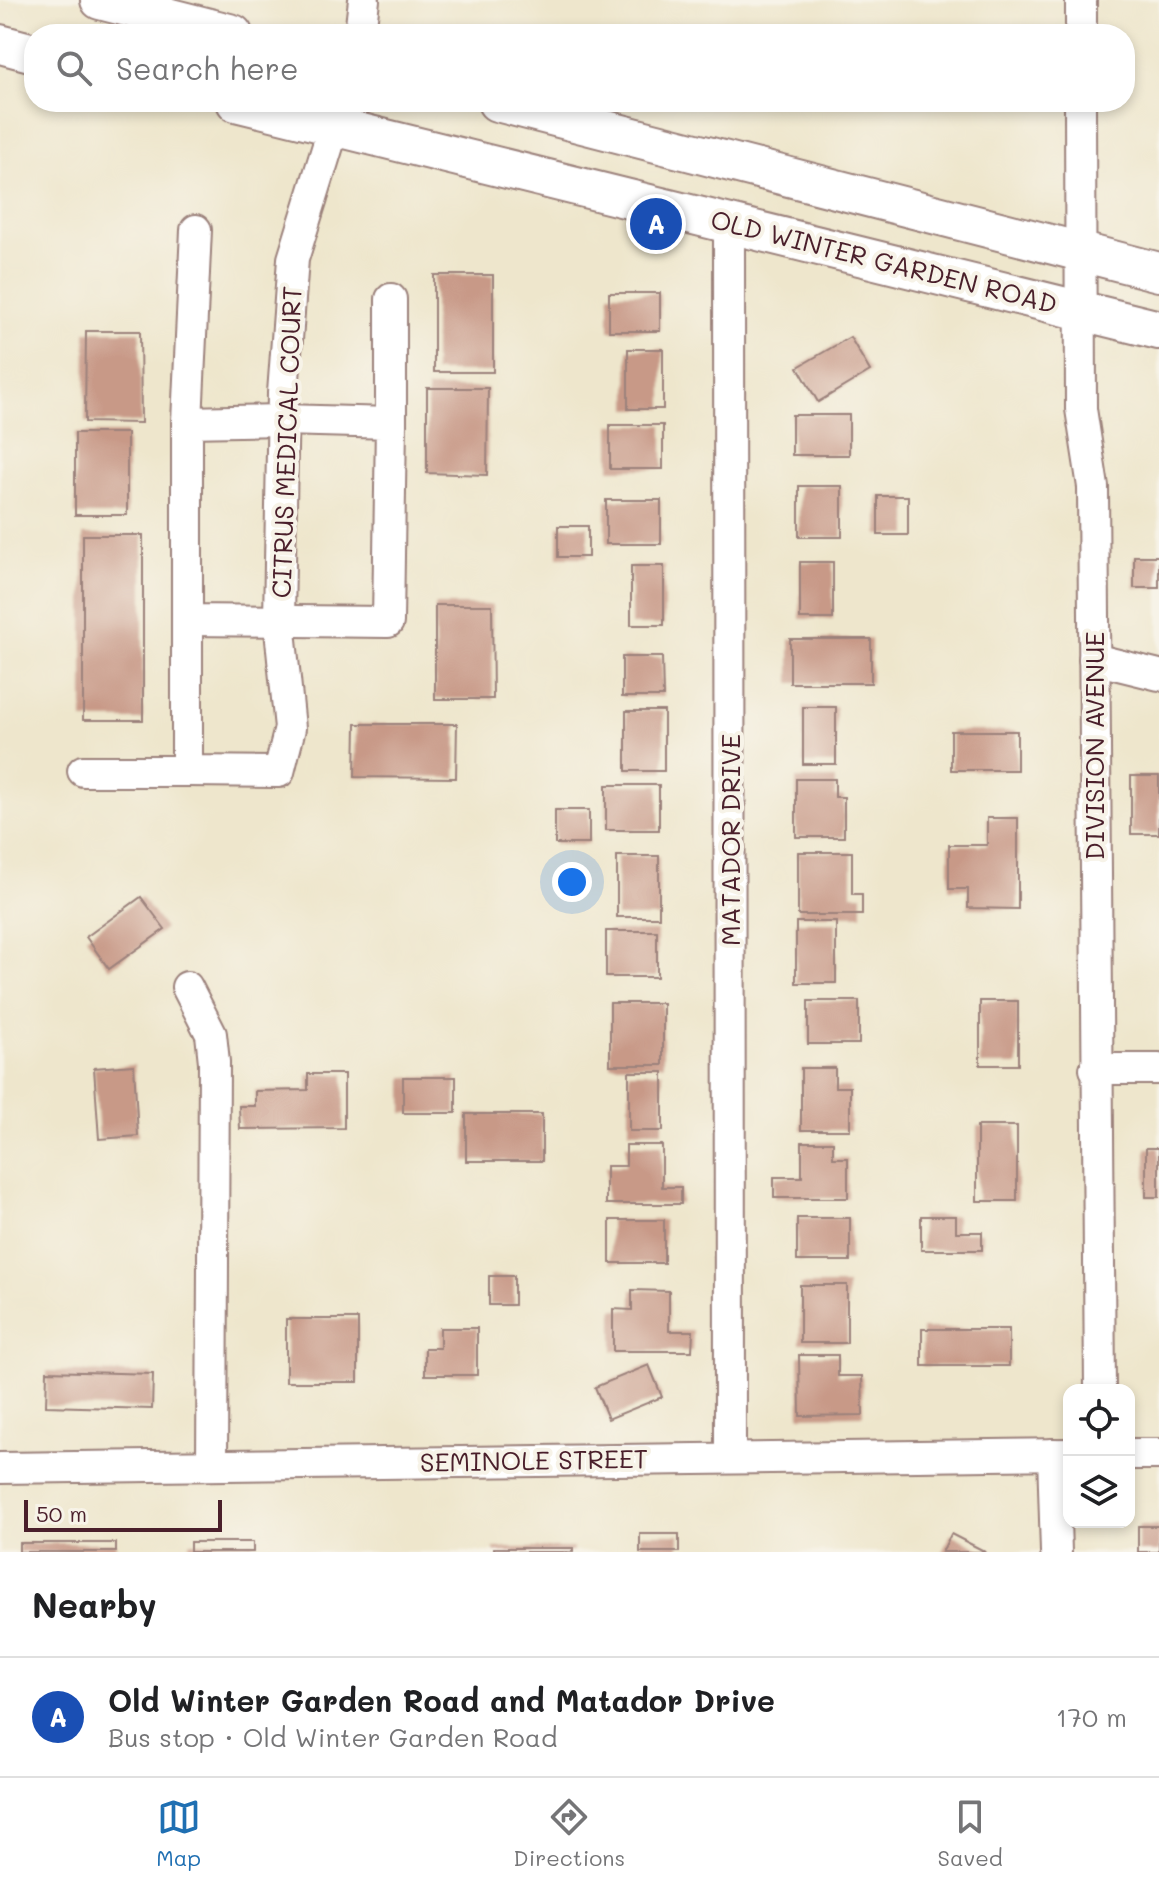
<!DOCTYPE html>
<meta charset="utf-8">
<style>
body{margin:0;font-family:Mali,sans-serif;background:#f6f6f6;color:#202124}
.controls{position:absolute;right:24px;bottom:24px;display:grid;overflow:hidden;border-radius:16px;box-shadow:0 4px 12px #0003}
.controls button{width:72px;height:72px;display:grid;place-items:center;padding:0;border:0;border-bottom:2px solid #e0e0e0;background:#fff;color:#202124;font:40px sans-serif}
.scale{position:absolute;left:24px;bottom:20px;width:198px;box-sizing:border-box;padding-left:8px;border:4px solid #4a1f2b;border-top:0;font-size:22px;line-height:28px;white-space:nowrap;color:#4a1f2b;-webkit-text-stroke:6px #f7f3e8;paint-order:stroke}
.you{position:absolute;left:572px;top:882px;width:28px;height:28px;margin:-20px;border:6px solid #fff;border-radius:50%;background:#1a73e8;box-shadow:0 0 0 12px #1a73e833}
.badge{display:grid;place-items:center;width:52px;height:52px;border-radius:50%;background:#1f6fb2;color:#fff;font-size:26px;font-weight:700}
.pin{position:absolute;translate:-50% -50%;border:4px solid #fff;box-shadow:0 2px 8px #0006}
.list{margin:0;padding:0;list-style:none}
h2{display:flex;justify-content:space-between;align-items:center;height:104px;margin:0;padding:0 32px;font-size:34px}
h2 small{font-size:26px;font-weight:400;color:#757577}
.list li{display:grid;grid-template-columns:52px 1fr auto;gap:24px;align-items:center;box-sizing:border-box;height:120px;padding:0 32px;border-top:2px solid #e0e0e0}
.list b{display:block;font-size:30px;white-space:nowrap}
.list p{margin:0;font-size:26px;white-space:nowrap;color:#757577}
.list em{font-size:26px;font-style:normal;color:#757577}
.icon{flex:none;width:44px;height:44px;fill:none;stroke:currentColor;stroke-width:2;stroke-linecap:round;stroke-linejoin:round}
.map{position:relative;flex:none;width:1159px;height:1552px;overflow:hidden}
.search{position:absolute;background:#fff;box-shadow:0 4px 12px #0003;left:24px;right:24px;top:24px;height:88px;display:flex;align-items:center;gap:20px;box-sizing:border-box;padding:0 28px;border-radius:32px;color:#757577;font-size:30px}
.sheet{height:224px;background:#fff}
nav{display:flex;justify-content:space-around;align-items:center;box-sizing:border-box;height:112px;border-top:2px solid #e0e0e0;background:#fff;font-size:22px;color:#757577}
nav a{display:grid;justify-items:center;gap:4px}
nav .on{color:#1f6fb2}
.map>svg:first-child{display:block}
</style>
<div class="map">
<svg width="1159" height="1552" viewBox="0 0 1159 1552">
<rect width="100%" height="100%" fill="#f7f3e8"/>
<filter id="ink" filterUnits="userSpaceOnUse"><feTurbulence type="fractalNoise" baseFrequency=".0125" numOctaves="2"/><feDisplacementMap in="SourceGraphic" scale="16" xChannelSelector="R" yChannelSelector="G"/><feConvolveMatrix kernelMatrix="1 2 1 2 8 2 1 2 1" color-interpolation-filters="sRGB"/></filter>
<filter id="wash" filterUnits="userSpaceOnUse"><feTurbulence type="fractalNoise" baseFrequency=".006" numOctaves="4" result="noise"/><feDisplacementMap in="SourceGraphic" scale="32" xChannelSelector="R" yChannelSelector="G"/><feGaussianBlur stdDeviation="1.8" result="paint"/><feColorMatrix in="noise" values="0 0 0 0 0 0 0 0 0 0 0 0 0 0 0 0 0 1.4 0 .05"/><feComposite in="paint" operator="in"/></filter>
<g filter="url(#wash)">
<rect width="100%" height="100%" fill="#eee6cc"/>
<g id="blocks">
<!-- building -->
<g fill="#c89987">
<rect x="434" y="275" width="59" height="97"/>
<rect x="609" y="293" width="51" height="38"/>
<polygon points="86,331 140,331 141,423 85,422"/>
<polygon points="850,337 870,371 818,402 798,367"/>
<rect x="628" y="349" width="35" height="60"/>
<polygon points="427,388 488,388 487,475 427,473"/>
<rect x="792" y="415" width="57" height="40"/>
<rect x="610" y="425" width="53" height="44"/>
<rect x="75" y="433" width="52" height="82"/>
<rect x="799" y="486" width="43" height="51"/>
<rect x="878" y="496" width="30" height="39"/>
<rect x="606" y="500" width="55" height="44"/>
<rect x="558" y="526" width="30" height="31"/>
<rect x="83" y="535" width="60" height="185"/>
<rect x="1134" y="556" width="25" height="32"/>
<rect x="800" y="562" width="33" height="57"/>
<rect x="631" y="566" width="33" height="59"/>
<polygon points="435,605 492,605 493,699 435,699"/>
<rect x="790" y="639" width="81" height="44"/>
<polygon points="622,657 662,657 663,697 622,697"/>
<rect x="803" y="707" width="33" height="57"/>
<rect x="626" y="711" width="38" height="60"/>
<polygon points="356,724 457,724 456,778 355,777"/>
<rect x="951" y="731" width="66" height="39"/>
<rect x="1131" y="776" width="28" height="58"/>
<polygon points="796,779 835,779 835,797 844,797 844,837 796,837"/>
<rect x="606" y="785" width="53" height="45"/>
<rect x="555" y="810" width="34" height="34"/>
<polygon points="987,818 1018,818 1018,909 968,908 968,889 949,889 949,845 987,845"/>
<polygon points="798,852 852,852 852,894 862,894 862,915 798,915"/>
<rect x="617" y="856" width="42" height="61"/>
<polygon points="141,897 165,929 109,969 86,937"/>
<rect x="796" y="922" width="40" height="61"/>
<rect x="606" y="931" width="51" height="46"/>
<rect x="808" y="1001" width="51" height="43"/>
<rect x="980" y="1001" width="38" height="64"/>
<rect x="610" y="1003" width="53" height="62"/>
<polygon points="134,1065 138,1136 99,1139 94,1068"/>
<polygon points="801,1068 835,1068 835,1087 850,1087 850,1130 801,1130"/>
<rect x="629" y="1072" width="34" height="59"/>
<polygon points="308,1074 344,1074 344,1128 240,1129 239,1106 255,1106 255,1091 308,1090"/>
<rect x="403" y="1077" width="53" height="36"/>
<rect x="466" y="1114" width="76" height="47"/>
<rect x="977" y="1126" width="40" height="75"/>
<polygon points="802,1142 833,1142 833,1158 848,1158 848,1198 774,1198 774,1177 802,1177"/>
<polygon points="626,1145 662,1145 662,1187 681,1187 681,1204 606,1204 606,1166 626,1166"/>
<rect x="1146" y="1148" width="13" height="49"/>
<polygon points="921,1216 956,1216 956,1232 982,1232 982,1250 921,1250"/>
<rect x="797" y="1218" width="53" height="43"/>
<rect x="610" y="1220" width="54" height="43"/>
<rect x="489" y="1276" width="25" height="29"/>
<rect x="800" y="1285" width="47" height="58"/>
<polygon points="632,1290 669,1291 669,1331 693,1331 692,1351 613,1351 613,1309 632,1310"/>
<rect x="286" y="1319" width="72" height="63"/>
<polygon points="440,1328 477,1328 477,1375 425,1375 425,1348 440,1348"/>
<rect x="922" y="1329" width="87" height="37"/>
<polygon points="799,1355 838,1355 838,1376 862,1376 863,1415 800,1416"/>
<polygon points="649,1365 662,1397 608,1419 595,1387"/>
<polygon points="47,1371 153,1374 152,1409 46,1406"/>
<rect x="1138" y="1526" width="21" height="26"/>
<rect x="640" y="1534" width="39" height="18"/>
<polygon points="951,1534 986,1552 942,1552"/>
<rect x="190" y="1542" width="63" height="10"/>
<rect x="19" y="1543" width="97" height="9"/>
<rect x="494" y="1548" width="79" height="4"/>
</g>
</g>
</g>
<g filter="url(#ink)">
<use href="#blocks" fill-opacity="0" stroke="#9c827c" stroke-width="2"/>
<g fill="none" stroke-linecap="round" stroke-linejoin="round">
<!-- minor casing -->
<g stroke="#9c827c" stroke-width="34">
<g id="minor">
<polyline points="360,34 364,0"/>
<polyline points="1081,34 1081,0"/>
<polyline points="1080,102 1081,409 1093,487 1100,1390"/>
<polyline points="729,223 730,1457"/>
<polyline points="391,299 391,423"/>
<polygon points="283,420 391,423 388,622 187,620 187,422"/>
<polyline points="187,422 196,230"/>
<polyline points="187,620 187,771 279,772 290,728 279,620 283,393 293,259 334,126"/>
<polyline points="1094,659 1159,675"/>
<polyline points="83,771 187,771"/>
<polyline points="187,987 211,1034 214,1062 212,1464"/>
<polyline points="1095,1069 1159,1069"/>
<polyline points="1053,1454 1056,1552"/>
<polyline points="1129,1454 1159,1454"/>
<polyline points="0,1468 1069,1454"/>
</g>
</g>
<!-- major casing -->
<g stroke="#9c827c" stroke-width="42">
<g id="major">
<polyline points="100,0 233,34"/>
<polyline points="0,44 34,53"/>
<polyline points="236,102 1159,330"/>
<polyline points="497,102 1159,272"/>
</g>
</g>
<!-- minor -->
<use href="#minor" stroke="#fff" stroke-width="30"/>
<!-- major -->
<use href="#major" stroke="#fff" stroke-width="38"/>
</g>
</g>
<g text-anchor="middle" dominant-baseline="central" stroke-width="8" stroke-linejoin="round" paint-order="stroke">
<!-- street labels -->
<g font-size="26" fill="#4a1f2b" stroke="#f7f3e8">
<text transform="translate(884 261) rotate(14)">OLD WINTER GARDEN ROAD</text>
<text transform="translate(286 442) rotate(-88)">CITRUS MEDICAL COURT</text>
<text transform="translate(1094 746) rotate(-90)">DIVISION AVENUE</text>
<text transform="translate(730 840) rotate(-90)">MATADOR DRIVE</text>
<text transform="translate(534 1460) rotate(-1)">SEMINOLE STREET</text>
</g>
</g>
</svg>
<div class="controls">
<button><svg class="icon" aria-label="locate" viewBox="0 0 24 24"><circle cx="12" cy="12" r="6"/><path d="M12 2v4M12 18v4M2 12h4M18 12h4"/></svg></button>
<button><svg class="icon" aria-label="layers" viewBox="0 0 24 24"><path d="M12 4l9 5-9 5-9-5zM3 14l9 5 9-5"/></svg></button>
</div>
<div class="scale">50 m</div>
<div class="you"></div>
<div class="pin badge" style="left:656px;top:224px;background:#1a4fb4">A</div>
<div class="search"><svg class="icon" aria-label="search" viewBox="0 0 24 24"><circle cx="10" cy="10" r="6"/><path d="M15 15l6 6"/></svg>Search here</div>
</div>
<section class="sheet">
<h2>Nearby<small></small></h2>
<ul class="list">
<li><span class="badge" style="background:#1a4fb4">A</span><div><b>Old Winter Garden Road and Matador Drive</b><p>Bus stop · Old Winter Garden Road</p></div><em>170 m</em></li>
</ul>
</section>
<nav>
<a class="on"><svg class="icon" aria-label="map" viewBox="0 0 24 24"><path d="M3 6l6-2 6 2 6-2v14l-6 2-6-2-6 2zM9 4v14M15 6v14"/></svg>Map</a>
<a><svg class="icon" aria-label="directions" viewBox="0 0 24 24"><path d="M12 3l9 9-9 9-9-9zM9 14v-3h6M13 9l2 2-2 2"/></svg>Directions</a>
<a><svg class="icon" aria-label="saved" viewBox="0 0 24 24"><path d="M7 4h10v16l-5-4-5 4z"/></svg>Saved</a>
</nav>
